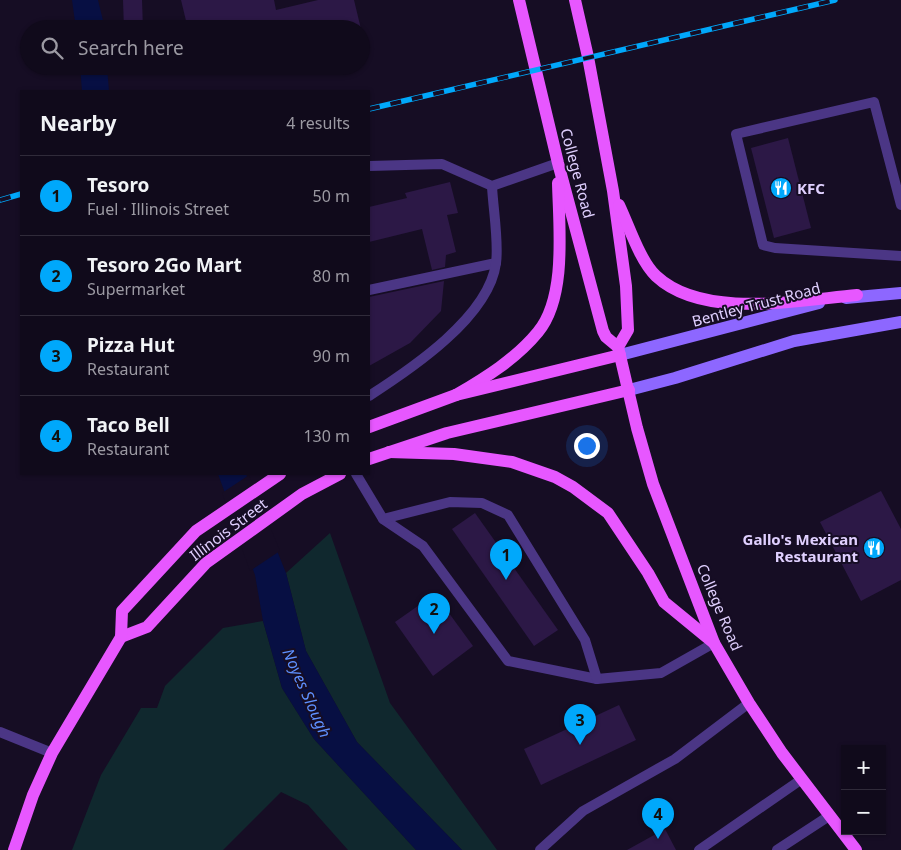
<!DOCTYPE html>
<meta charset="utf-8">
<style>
body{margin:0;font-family:"Noto Sans",sans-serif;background:#191324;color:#f1f3f6}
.controls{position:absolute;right:15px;bottom:15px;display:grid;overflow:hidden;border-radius:0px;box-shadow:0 1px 4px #0004}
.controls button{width:45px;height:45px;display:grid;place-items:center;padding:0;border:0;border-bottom:1px solid #302b3a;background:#100a1b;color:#f1f3f6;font:25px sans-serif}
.you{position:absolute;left:586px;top:445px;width:18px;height:18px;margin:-12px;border:4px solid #fff;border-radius:50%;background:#1a73e8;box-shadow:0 0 0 8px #1a73e833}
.badge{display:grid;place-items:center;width:32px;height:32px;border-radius:50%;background:#00a8fb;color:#111;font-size:16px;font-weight:700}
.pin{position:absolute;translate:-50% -41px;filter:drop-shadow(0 1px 2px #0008)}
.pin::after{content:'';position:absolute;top:26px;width:18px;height:15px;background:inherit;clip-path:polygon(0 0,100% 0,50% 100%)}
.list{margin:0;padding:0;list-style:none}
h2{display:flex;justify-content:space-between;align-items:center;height:65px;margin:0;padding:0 20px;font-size:21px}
h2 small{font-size:16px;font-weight:400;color:#9c9aa3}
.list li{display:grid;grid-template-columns:32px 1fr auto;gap:15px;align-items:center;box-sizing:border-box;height:80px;padding:0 20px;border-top:1px solid #302b3a}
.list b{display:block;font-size:19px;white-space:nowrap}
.list p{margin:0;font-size:16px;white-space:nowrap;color:#9c9aa3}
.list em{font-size:16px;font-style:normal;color:#9c9aa3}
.icon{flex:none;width:28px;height:28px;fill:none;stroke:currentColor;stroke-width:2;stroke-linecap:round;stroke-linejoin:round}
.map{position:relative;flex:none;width:901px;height:850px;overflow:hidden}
.search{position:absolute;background:#100a1b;box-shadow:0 1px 4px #0004;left:20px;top:20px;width:350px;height:55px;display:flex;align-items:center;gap:12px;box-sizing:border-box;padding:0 18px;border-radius:28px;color:#9c9aa3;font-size:19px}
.panel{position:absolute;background:#100a1b;box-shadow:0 1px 4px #0004;left:20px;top:90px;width:350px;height:385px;border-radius:0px}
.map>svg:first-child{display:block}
</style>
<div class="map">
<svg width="901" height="850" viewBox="0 0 901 850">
<rect width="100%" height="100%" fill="#160d24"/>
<!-- green -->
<g fill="#10282e">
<polygon points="330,533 390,703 497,850 462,850 357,742 306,651 286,573"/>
<polygon points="263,621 282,688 314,739 416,850 348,850 308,805 281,792 223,850 72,850 101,775 141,708 157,708 165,686 223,628"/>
</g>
<!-- water -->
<g fill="#070f43">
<polygon points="72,0 98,0 105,29 76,29"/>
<polygon points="80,66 107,66 109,91 82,91"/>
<polygon points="218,474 246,474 286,573 306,651 357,742 462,850 416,850 314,739 282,688 263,621 255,575"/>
</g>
<!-- pier -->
<polygon fill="#160d24" points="249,475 280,551 250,571 222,493"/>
<!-- building -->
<g fill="#2c1846">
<polygon points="123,0 142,0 143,29 124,29"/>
<polygon points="181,0 274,0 276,10 318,0 354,0 361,29 188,29"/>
<polygon points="788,138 811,228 774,238 751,148"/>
<polygon points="450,182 458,213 447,215 456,252 446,255 445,267 432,270 422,229 369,242 369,207 407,198 405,193"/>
<polygon points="444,281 441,311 410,343 369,366 369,297"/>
<polygon points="881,491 901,529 901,580 861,601 820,522"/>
<polygon points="475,513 558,630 534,646 452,529"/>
<polygon points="435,594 473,646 433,676 395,622"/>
<polygon points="619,705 636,740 541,785 524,749"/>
<polygon points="665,829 676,850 627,850"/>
</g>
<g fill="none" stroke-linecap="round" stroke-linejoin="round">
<!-- lane -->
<g stroke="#4b3685" stroke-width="10">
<polyline points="369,166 442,164 492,186 558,163"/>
<polyline points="901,205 874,102 736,134 763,245 775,248 901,256"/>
<polyline points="369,290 496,263"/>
<path d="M 369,396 C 411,369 489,317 496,263 C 499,242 493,208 492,186"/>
<polyline points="356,474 383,519 423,546 508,661 597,679 661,673 714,643"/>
<polyline points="383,519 450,502 482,503 508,515 585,640 597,679"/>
<polyline points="0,732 52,753"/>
<polyline points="540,850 583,811 675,759 749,703"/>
<polyline points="699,850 802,779"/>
<polyline points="777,850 829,816"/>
</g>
<!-- secondary -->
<g stroke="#8d67ff" stroke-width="12">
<polyline points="846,298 901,293"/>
<polyline points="620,355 819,303"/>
<polyline points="629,390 675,378 794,341 901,322"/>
</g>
<!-- primary -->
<g stroke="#e757ff" stroke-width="12">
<polyline points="519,0 558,163 603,331 606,337 618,347 637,428 653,484 714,643 749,703 782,753 856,850"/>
<polyline points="575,0 588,57 613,191 626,286 628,330 618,347"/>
<path d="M 619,205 C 629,226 640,261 656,276 C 703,320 799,300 857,295"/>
<path d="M 456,395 C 485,378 516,359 538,332 C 567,297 559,227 558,183"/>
<polyline points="369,427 456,395 620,355"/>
<polyline points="389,452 454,454 512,462 555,477 573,487 608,513 648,573 664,602 714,643"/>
<polyline points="369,459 447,433 629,390"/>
<polyline points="121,637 147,627 206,563 302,494 340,474"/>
<polyline points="14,850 33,795 52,753 121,637 122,611 196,531 280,474"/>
</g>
<!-- rail casing -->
<g stroke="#00a8fb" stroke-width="5.5">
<g id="rail">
<polyline points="369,109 835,0"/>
<polyline points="0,200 21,194"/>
</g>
</g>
<!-- rail -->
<use href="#rail" stroke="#160d24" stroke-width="4" stroke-dasharray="11" stroke-linecap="butt"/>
</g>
<!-- icons -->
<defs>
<g id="restaurant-disc" transform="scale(1.125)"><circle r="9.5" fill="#00a8fb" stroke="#160d24"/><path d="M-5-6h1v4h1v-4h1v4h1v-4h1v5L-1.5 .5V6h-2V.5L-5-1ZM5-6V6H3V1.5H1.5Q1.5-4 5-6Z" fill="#fff"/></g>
</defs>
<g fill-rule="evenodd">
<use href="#restaurant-disc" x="781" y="188"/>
<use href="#restaurant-disc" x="874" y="548"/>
</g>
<g text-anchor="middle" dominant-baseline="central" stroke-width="4" stroke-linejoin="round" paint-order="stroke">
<!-- street labels -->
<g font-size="15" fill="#e0d0ff" stroke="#160d24">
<text transform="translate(578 173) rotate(75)">College Road</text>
<text transform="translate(756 304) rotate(-15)">Bentley Trust Road</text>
<text transform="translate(228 529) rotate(-37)">Illinois Street</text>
<text transform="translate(720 607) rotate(67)">College Road</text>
</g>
<!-- poi labels -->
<g font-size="15" font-weight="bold" fill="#e0d0ff" stroke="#160d24" text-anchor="start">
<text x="797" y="188">KFC</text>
<text x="858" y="539" text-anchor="end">Gallo's Mexican<tspan x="858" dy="17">Restaurant</tspan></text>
</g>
<!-- water labels -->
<g font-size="16" font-style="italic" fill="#5e90ff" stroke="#160d24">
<text transform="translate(307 693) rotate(66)">Noyes Slough</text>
</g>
</g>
</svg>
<div class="controls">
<button>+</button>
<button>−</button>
</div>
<div class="you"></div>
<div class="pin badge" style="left:506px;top:580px">1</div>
<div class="pin badge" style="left:434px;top:634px">2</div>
<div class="pin badge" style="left:580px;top:745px">3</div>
<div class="pin badge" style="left:658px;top:839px">4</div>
<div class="search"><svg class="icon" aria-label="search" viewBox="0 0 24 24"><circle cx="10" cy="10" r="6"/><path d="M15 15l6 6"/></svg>Search here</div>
<section class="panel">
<h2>Nearby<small>4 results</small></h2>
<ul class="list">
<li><span class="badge">1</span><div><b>Tesoro</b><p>Fuel · Illinois Street</p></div><em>50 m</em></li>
<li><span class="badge">2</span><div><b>Tesoro 2Go Mart</b><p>Supermarket</p></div><em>80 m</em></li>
<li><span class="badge">3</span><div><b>Pizza Hut</b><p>Restaurant</p></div><em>90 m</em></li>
<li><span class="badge">4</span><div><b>Taco Bell</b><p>Restaurant</p></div><em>130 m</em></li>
</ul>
</section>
</div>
